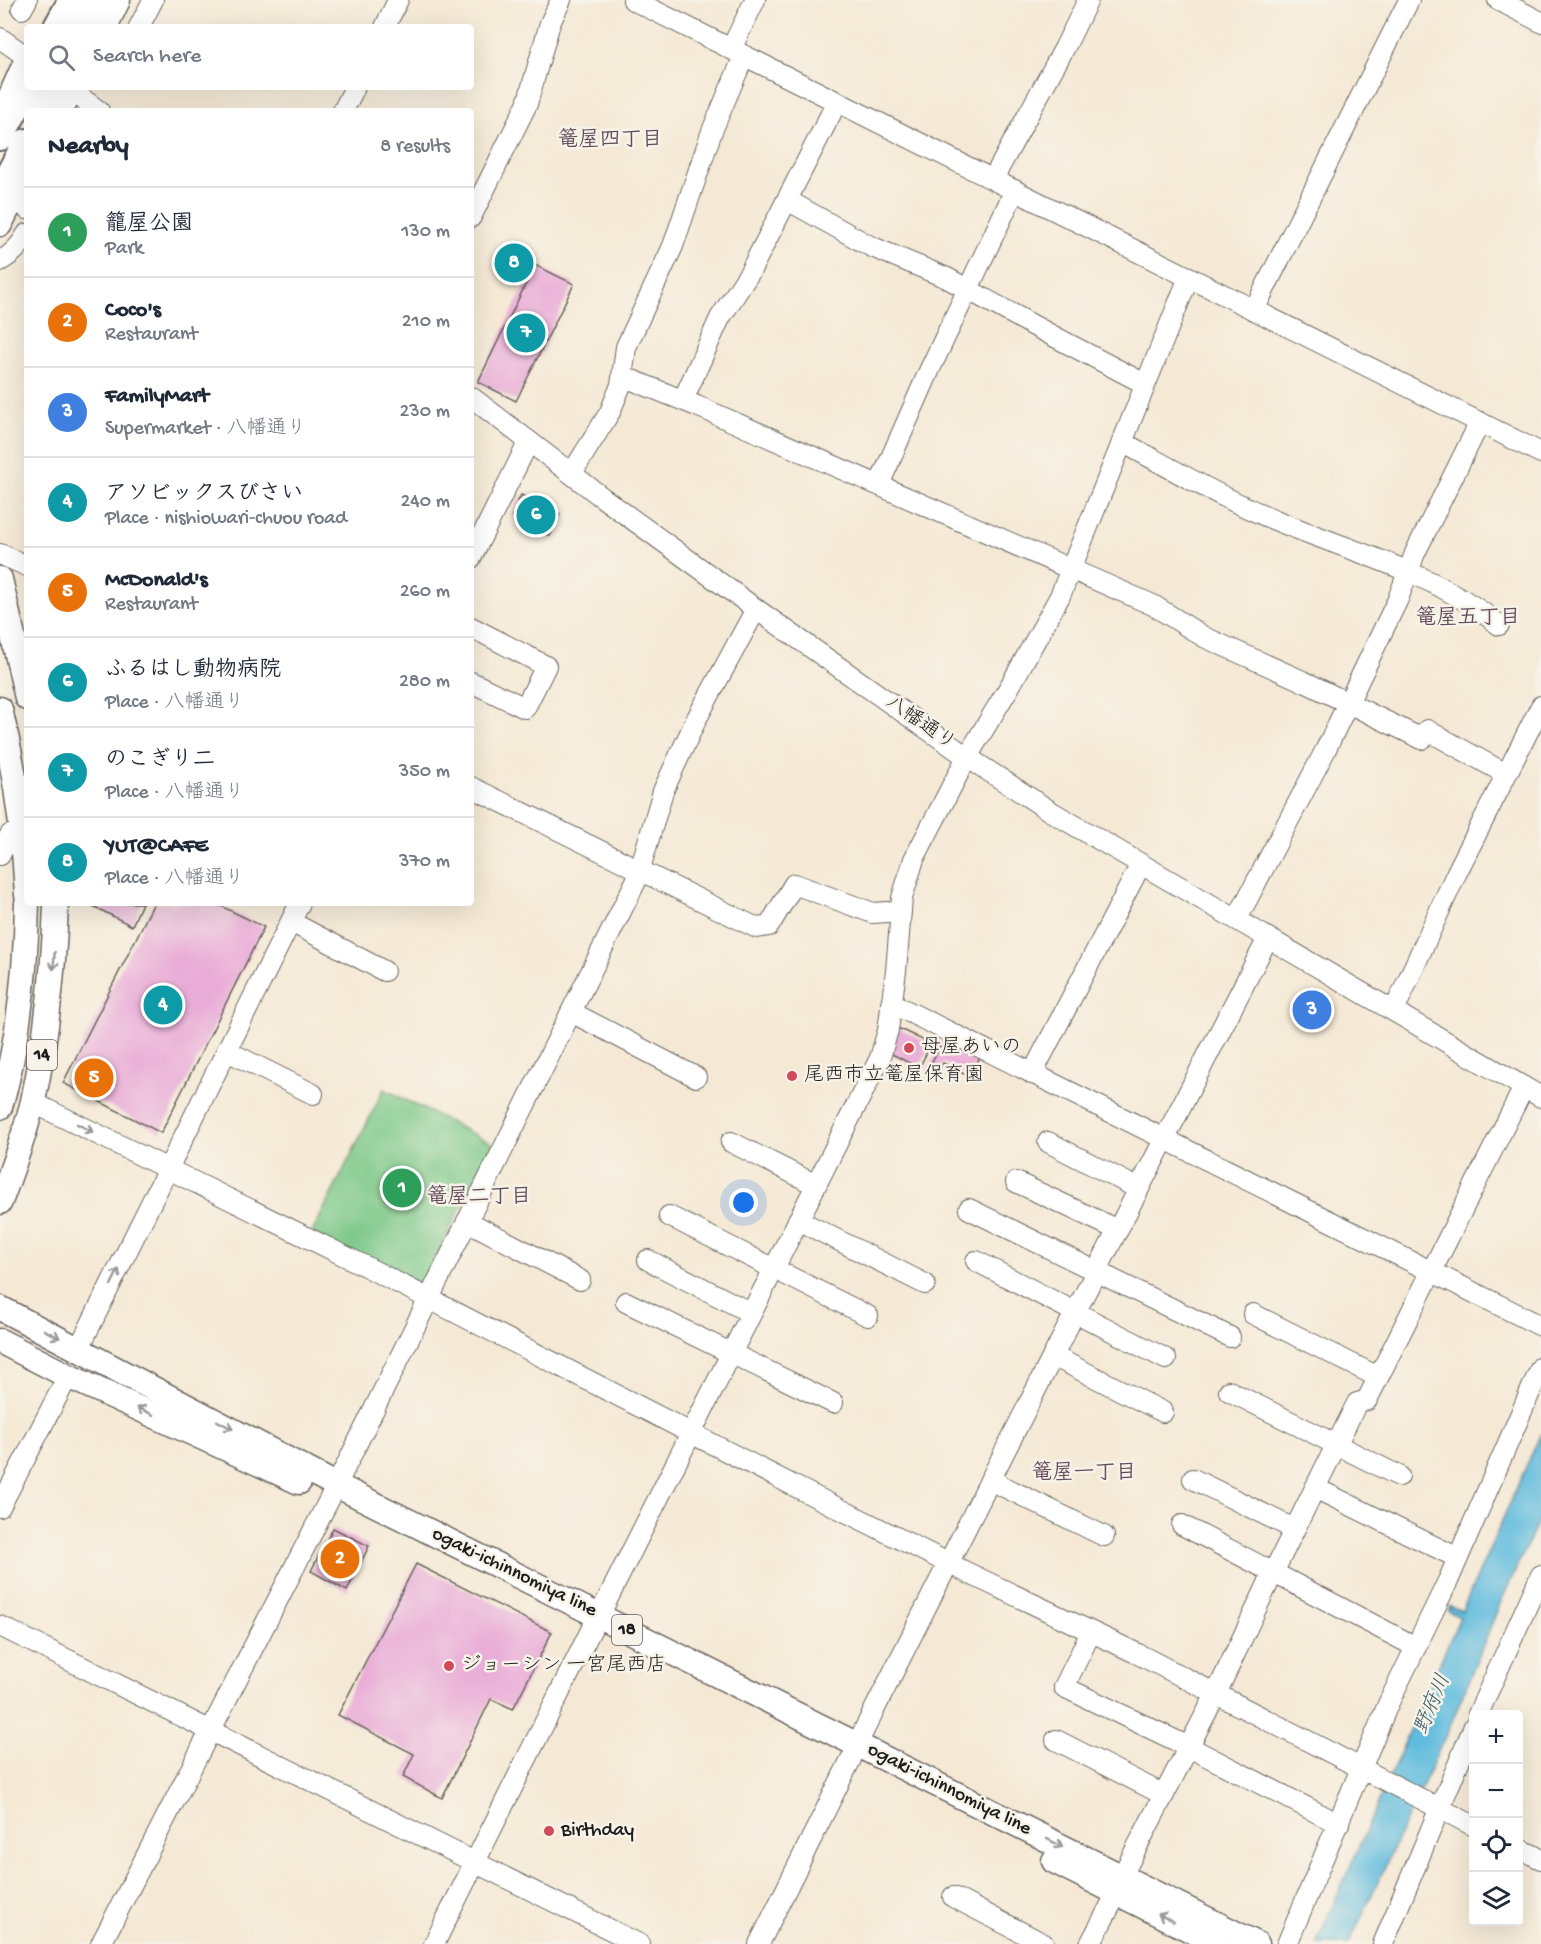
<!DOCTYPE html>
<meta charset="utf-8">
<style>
body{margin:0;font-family:"Gochi Hand","Klee One",sans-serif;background:#f2f2f3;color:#1f2937}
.controls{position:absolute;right:18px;bottom:18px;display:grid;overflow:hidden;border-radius:6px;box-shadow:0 6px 24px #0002}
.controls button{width:54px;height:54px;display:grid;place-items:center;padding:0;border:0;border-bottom:2px solid #e0e1e3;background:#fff;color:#1f2937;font:30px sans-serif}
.you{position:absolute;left:744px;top:1203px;width:21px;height:21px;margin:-15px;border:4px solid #fff;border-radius:50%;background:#1a73e8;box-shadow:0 0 0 9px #1a73e833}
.badge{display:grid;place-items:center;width:39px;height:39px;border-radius:50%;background:#d1495b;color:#fff;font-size:20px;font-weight:700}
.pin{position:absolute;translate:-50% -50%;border:3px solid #fff;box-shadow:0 2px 6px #0006}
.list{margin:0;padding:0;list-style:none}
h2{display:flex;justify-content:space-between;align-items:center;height:78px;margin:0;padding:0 24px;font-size:26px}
h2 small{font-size:20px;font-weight:400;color:#747a83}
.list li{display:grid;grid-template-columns:39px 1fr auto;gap:18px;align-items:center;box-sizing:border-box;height:90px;padding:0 24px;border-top:2px solid #e0e1e3}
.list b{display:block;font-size:22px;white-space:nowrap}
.list p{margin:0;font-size:20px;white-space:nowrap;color:#747a83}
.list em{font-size:20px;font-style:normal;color:#747a83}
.icon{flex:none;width:33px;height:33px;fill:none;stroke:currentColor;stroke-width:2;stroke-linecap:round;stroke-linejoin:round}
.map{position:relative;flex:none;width:1541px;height:1944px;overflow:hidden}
.search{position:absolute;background:#fff;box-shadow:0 6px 24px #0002;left:24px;top:24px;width:450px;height:66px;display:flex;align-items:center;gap:15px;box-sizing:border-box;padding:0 21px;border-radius:6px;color:#747a83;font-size:22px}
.panel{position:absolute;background:#fff;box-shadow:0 6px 24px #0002;left:24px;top:108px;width:450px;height:798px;border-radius:6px}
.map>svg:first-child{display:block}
</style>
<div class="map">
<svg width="1541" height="1944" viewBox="0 0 1541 1944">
<rect width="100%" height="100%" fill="#f7f3e8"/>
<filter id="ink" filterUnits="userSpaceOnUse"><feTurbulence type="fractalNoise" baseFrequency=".0167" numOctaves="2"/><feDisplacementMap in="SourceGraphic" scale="12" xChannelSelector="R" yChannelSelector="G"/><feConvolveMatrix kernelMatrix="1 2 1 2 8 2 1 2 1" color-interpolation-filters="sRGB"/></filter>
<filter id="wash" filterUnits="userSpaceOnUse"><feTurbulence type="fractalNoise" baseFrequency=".008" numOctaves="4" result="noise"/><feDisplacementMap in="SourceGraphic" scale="24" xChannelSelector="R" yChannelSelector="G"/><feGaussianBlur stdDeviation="1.35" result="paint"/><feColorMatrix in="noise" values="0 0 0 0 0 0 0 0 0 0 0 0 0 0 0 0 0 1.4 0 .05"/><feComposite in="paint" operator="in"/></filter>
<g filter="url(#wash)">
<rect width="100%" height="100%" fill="#f5e9d6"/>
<!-- green -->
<polygon fill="#7bc888" stroke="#4c7252" stroke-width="1.5" points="384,1089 493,1144 420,1289 312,1233"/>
<!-- water -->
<polygon fill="#60bcde" stroke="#3e6c7d" stroke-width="1.5" points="1541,1433 1541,1515 1499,1606 1450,1726 1349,1944 1316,1944 1460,1617 1448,1611 1450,1606 1462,1611"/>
<g id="blocks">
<!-- building -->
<g fill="#e9acd7">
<polygon points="505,247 532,260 523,280 496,266"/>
<polygon points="535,265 574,284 516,401 478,382"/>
<polygon points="521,495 560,514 550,536 512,516"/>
<polygon points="87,903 142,903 132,926"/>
<polygon points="154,903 215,903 264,927 161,1133 63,1083"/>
<polygon points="898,1028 931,1044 919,1068 886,1051"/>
<polygon points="946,1035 982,1053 970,1077 943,1063 936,1076 927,1071"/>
<polygon points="333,1528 369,1546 347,1591 311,1571"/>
<polygon points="416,1564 552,1632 513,1709 491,1699 442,1798 403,1777 414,1754 338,1715"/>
</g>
</g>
</g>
<g filter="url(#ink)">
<use href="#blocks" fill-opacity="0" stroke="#68645d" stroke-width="1.5"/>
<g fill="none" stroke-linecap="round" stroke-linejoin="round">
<!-- minor casing -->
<g stroke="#68645d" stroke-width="22">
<g id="minor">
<polyline points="633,0 1541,453"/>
<polyline points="1498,0 1541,22"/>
<polyline points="22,9 27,0"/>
<polyline points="139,27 153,0"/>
<polyline points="385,27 398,0"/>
<polyline points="0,38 27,57"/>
<polyline points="731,49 755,0"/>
<polyline points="67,87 99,111"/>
<polyline points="343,111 355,87"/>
<polyline points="993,179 1065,47 1088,0"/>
<polyline points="16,190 27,209"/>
<polyline points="787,200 870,246 947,278 1036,327 1145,384"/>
<polyline points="471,217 527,104 550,23 561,0"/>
<path d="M 0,261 C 13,254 20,246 27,234"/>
<polyline points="1254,310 1409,0"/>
<polyline points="622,376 697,406 1153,605 1204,637 1307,683 1422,739 1427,730 1506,774"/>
<polyline points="471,397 603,498 756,609 967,757 1050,811 1541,1097"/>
<polyline points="683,400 720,318 750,272 837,102"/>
<path d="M 1122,442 C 1170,468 1218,496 1268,517 C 1347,551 1432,570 1499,625"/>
<polyline points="572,473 610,412 621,385 626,347 673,246 712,131 744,56"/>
<polyline points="879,485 930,369 1015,190"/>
<polyline points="0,554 27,566"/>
<polyline points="471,558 529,441"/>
<polyline points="471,627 546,666 525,708 471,682"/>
<polyline points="471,787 757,928 769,926 794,884 873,913 901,911"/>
<polyline points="0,855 10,835 22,834"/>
<polyline points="1237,919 1325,751 1398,599 1415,553 1480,422"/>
<polyline points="291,922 384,971"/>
<polyline points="891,1003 1541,1326"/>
<polyline points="1394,1011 1457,872 1541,706"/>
<polyline points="571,1012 696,1077"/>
<polyline points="227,1051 313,1094"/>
<polyline points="1032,1074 1141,864"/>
<polyline points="32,1102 365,1266 806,1492 966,1572 1138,1654 1474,1826"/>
<polyline points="731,1142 816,1185"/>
<polyline points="1048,1142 1139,1189"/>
<polyline points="1016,1182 1118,1230"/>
<polyline points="969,1209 1230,1337"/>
<polyline points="669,1216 868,1316"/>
<polyline points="798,1220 925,1284"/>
<polyline points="467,1221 580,1280"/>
<polyline points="648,1260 751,1313"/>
<polyline points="976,1261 1166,1359"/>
<polyline points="626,1302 833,1403"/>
<polyline points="1253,1314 1378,1377"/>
<polyline points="79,1348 300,903"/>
<polyline points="1053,1356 1163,1412"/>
<polyline points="1229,1391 1399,1476"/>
<polyline points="1193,1479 1294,1529"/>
<polyline points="990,1480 1104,1536"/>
<polyline points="1315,1488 1458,1558"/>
<polyline points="0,1507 68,1376"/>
<polyline points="1182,1525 1416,1647"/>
<polyline points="599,1616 880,1058 888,1030 896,971 902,898 914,859 967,757 1010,686 1060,596 1189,277"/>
<polyline points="0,1626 639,1944"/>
<polyline points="1091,1632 1064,1687 1189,1747 1339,1824"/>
<polyline points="1478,1714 1541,1575"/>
<polyline points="1056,1740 1164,1795"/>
<polyline points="857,1744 1061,1340 1268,938"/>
<polyline points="1518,1848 1541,1859"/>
<polyline points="1122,1876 1216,1694 1273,1573 1357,1403 1367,1400 1524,1087"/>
<polyline points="953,1897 1044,1944"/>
<polyline points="101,1944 331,1496 637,879 663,791 697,718 756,609"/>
<polyline points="434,1944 592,1628"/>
<polyline points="759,1944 851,1759"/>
<polyline points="1090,1944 1117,1893"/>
<polyline points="1287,1944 1389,1702 1448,1581 1541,1367"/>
<polyline points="1383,1944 1474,1726"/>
</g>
</g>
<!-- major casing -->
<g stroke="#68645d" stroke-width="27">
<g id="major">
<polyline points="105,27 118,0"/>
<polyline points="7,104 27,59"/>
<polyline points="60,111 74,87"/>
<polyline points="0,224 26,173"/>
<polyline points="0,579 27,698"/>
<path d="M 0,709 C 15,770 24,832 27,895"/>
<path d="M 0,1107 C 19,1041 26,972 27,903"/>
<path d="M 0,1202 C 12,1169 25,1135 33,1101 C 47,1035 54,970 56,903"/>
<polyline points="0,1308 336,1485 1257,1944"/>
<polyline points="0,1341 68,1376 299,1482"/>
<polyline points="1054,1861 1218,1944"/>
</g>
</g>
<!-- highway casing -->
<g stroke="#68645d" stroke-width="32">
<g id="highway">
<polyline points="58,27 73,0"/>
<polyline points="88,27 102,0"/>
<polyline points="44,111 57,87"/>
<polyline points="0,136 27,86"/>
<polyline points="0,193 27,143"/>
</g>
</g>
<!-- minor -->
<use href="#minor" stroke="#fff" stroke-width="20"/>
<!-- major -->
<use href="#major" stroke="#fff" stroke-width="24"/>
<!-- highway -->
<use href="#highway" stroke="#fff" stroke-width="28"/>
</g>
<!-- one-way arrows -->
<defs><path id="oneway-shaft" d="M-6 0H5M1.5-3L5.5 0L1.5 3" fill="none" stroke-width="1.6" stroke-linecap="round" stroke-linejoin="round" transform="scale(1.5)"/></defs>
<g stroke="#999">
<use href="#oneway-shaft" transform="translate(54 961) rotate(95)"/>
<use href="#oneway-shaft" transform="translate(85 1128) rotate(27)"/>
<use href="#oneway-shaft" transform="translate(115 1277) rotate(-64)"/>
<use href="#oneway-shaft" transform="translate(52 1334) rotate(27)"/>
<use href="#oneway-shaft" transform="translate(145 1411) rotate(-155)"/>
<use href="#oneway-shaft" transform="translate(225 1425) rotate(28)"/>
<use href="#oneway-shaft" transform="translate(1055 1843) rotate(27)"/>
<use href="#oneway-shaft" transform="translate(1166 1918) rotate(-153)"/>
</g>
</g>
<!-- markers -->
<g fill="#d1495b" stroke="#f7f3e8" stroke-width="2">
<circle cx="909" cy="1048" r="6"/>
<circle cx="792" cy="1076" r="6"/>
<circle cx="449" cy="1666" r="6"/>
<circle cx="549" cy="1831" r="6"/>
</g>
<g text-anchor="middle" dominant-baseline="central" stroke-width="5" stroke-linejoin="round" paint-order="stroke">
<!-- shield labels -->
<g fill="#f7f3e8" stroke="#5e5c59" stroke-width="1.5">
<rect x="27" y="1040" width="30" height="30" rx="4.5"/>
<rect x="612" y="1615" width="30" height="30" rx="4.5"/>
</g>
<g font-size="18" font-weight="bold" fill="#1c1c1c">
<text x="42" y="1055">14</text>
<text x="627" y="1630">18</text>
</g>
<!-- street labels -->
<g font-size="20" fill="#1c1c1c" stroke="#f7f3e8">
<text transform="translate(920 724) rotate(35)">八幡通り</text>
<text transform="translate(514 1573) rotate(26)">ogaki-ichinnomiya line</text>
<text transform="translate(949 1790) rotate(27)">ogaki-ichinnomiya line</text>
</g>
<!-- poi labels -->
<g font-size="20" fill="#1c1c1c" stroke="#f7f3e8" text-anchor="start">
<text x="921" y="1048">母屋あいの</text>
<text x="804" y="1076">尾西市立篭屋保育園</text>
<text x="461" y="1666">ジョーシン 一宮尾西店</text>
<text x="561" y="1831">Birthday</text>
</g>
<!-- neighbourhood labels -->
<g font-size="21" font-weight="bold" fill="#644e5d" stroke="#f7f3e8">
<text x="610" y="141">篭屋四丁目</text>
<text x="1468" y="619">篭屋五丁目</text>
<text x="479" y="1198">篭屋二丁目</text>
<text x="1084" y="1474">篭屋一丁目</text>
</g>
<!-- water labels -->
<g font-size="21" font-style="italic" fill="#375c6a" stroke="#f7f3e8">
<text transform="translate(1434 1705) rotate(-67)">野府川</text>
</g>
</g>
</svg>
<div class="controls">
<button>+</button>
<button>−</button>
<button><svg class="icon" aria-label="locate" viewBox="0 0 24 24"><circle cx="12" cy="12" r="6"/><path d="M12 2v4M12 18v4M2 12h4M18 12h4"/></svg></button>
<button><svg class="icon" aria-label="layers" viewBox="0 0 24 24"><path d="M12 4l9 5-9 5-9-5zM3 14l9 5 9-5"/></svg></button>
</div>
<div class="you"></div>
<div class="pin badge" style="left:402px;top:1188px;background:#2e9e5b">1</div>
<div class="pin badge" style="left:340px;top:1559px;background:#e8710a">2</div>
<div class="pin badge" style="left:1312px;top:1010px;background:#3f7fe0">3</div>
<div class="pin badge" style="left:163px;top:1005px;background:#0f9aa8">4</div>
<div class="pin badge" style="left:94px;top:1078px;background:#e8710a">5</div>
<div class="pin badge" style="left:536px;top:515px;background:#0f9aa8">6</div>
<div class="pin badge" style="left:526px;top:333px;background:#0f9aa8">7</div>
<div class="pin badge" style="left:514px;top:263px;background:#0f9aa8">8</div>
<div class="search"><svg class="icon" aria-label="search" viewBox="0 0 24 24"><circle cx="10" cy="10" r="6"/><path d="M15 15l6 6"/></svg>Search here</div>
<section class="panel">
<h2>Nearby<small>8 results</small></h2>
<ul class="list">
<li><span class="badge" style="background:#2e9e5b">1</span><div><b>籠屋公園</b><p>Park</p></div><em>130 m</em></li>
<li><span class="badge" style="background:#e8710a">2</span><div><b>Coco's</b><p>Restaurant</p></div><em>210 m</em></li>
<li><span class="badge" style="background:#3f7fe0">3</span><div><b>FamilyMart</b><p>Supermarket · 八幡通り</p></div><em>230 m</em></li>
<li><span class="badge" style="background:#0f9aa8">4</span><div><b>アソビックスびさい</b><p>Place · nishiowari-chuou road</p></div><em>240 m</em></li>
<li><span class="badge" style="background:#e8710a">5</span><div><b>McDonald's</b><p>Restaurant</p></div><em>260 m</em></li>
<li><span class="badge" style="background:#0f9aa8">6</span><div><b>ふるはし動物病院</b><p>Place · 八幡通り</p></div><em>280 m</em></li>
<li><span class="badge" style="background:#0f9aa8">7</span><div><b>のこぎり二</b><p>Place · 八幡通り</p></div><em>350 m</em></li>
<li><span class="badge" style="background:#0f9aa8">8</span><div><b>YUT@CAFE</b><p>Place · 八幡通り</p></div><em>370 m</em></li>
</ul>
</section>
</div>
